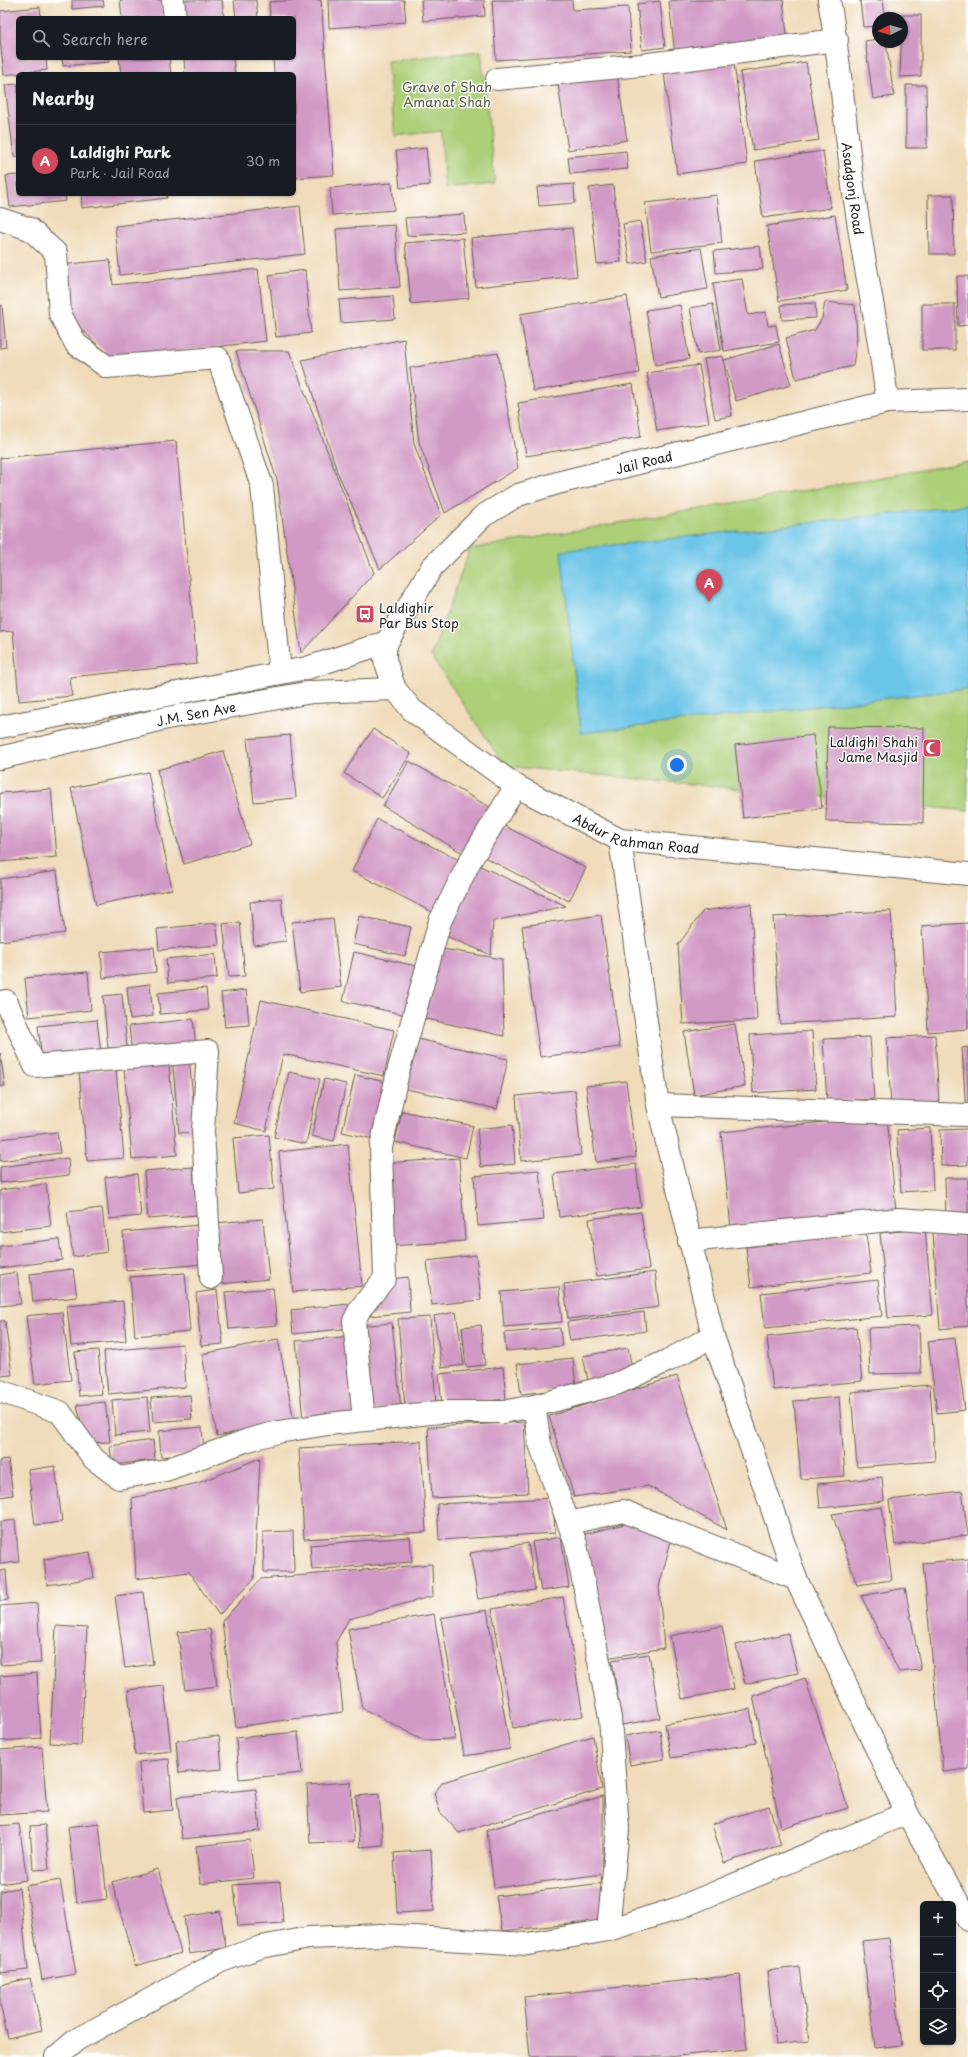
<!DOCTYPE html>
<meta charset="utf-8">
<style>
body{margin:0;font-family:"Playpen Sans",sans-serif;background:#20242c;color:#f1f3f6}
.controls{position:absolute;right:12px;bottom:12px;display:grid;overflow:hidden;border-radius:6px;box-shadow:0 1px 3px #0004}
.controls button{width:36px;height:36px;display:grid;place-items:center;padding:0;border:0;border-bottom:1px solid #363941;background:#171b24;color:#f1f3f6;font:20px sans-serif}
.compass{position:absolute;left:872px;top:12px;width:36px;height:36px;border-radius:50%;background:#171b24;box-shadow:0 1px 3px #0004;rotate:264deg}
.you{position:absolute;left:677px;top:765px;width:14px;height:14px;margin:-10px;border:3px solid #fff;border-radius:50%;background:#1a73e8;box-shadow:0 0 0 6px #1a73e833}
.badge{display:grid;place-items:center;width:26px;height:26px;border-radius:50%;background:#d1495b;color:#fff;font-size:13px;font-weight:700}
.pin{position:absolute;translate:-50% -33px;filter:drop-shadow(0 1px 2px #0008)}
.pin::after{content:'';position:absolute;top:21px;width:14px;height:12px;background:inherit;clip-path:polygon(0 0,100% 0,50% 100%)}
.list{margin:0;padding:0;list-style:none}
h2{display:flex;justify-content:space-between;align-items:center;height:52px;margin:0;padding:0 16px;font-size:17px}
h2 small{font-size:13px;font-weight:400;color:#9ea1a6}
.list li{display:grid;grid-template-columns:26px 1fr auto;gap:12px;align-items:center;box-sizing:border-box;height:72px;padding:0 16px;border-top:1px solid #363941}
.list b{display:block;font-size:15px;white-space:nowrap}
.list p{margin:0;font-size:13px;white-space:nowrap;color:#9ea1a6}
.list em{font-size:13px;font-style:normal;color:#9ea1a6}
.icon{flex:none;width:22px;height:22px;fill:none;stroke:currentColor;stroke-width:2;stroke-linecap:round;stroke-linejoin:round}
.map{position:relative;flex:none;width:968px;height:2057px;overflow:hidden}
.search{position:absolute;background:#171b24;box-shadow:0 1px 3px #0004;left:16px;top:16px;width:280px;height:44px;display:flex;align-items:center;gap:10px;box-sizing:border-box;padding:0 14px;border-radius:6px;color:#9ea1a6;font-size:15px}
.panel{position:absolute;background:#171b24;box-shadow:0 1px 3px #0004;left:16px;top:72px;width:280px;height:124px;border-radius:6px}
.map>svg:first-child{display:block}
</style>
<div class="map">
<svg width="968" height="2057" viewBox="0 0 968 2057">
<rect width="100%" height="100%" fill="#fff"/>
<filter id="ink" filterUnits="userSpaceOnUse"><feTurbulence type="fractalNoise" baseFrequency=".025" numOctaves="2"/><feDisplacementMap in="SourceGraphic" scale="8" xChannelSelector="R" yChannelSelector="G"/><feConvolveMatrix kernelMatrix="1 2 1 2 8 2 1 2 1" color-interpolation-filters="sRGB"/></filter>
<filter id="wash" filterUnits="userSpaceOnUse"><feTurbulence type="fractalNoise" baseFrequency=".012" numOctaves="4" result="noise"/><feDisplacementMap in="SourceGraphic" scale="16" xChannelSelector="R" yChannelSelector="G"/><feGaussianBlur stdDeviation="0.9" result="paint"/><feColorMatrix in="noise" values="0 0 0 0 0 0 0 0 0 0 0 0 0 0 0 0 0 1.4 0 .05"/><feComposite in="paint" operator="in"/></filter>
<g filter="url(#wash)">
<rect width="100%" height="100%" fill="#f0dbba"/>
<!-- green -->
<g fill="#accf78" stroke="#64764a">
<polygon points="481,51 495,184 445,189 441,131 395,136 387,61"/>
<polygon points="968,462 968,811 505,766 431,656 470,549"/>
</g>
<!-- water -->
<polygon fill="#6ac5e8" stroke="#437082" points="968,505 968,689 581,733 561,551"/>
<g id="blocks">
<!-- building -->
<g fill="#d199c5">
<polygon points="72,0 103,0 104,6 72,9"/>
<polygon points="120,0 167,0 169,18 122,18"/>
<polygon points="183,0 222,0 224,18 186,18"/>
<polygon points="234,0 256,0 258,18 236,18"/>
<polygon points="297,0 321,0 334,175 294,178 294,74 274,74 273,58 294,58 294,18 270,18 269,2"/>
<polygon points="328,0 404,0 406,22 329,28"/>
<polygon points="421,0 484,0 485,16 423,21"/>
<polygon points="492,0 572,0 573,10 628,7 631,51 496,60"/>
<polygon points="680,0 783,0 788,43 675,56 669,1"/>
<polygon points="860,0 883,0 885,18 878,18 878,26 863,27"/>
<polygon points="660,1 665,47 642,50 637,4"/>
<polygon points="40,7 41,18 18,18 18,58 46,58 47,70 4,75 0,39 0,11"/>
<polygon points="900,15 921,15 921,76 900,77 902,18 900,18"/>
<polygon points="878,39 878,42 886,42 894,96 873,99 865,41"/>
<polygon points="62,58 109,58 109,62 63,66"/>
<polygon points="119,58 169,58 171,74 121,74"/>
<polygon points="184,58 233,58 235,74 185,74"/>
<polygon points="806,62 819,140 753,150 740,72"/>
<polygon points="734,63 747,164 677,174 664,73"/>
<polygon points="617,75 627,140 568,150 558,84"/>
<polygon points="18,84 18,157 14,157 5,85"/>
<polygon points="906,85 926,85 927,148 906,148"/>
<polygon points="426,148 430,185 400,188 396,151"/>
<polygon points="626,151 628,169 570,174 568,157"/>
<polygon points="823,151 831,208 763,218 755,161"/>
<polygon points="18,175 18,194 65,194 66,201 10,207 6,176"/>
<polygon points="392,183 394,210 332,215 330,188"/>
<polygon points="574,184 575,203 539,206 537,187"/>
<polygon points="613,185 621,262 597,264 589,188"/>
<polygon points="81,194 166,194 167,198 82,208"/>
<polygon points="717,195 722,243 651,251 645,203"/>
<polygon points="928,195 953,195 954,254 929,254"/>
<polygon points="300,206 305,254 120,275 115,226"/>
<polygon points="464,214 465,232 407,236 405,218"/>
<polygon points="835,215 847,290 779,301 767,226"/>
<polygon points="640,221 647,261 630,264 623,224"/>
<polygon points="395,225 400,287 340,291 336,229"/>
<polygon points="572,228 577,276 476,287 471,238"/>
<polygon points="463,238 469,298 411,304 405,243"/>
<polygon points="760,246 763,269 716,273 714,251"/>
<polygon points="701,248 708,289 658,297 651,256"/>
<polygon points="110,260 113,285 258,269 266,341 112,359 65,313 60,265"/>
<polygon points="305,270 311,333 276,337 269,275"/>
<polygon points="957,276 968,276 968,325 958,326"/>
<polygon points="742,279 748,315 766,312 768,326 776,325 779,342 724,351 713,283"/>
<polygon points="393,296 395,319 341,323 339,300"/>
<polygon points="627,296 639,373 533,391 520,314"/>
<polygon points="825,302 855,305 857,338 853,366 796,379 786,338 815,330 822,318"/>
<polygon points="815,303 816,318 782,320 781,305"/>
<polygon points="713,304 721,350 698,354 690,308"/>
<rect x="922" y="304" width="33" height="46"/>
<polygon points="0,305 2,305 6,347 0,348"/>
<polygon points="680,305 689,359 655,365 646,310"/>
<polygon points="404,339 414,444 441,515 380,569 337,471 302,360"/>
<polygon points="779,344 791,385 736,401 724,360"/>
<polygon points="236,351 289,351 374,573 301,653 277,480"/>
<polygon points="498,353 518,468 445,513 419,442 410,368"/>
<polygon points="723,356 732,416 715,419 704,359"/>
<polygon points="699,365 709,423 657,431 647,373"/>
<polygon points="633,384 641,437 526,456 518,403"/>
<polygon points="176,441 197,664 70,677 72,696 19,701 13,631 0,632 0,458"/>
<polygon points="828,727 924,728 923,823 826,821"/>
<polygon points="373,729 411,754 382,798 344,773"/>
<polygon points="290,735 296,798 254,802 247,739"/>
<polygon points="813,735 822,808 743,818 735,745"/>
<polygon points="223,751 250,844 184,864 157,770"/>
<polygon points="409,761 493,809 466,855 383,806"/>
<polygon points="148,772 172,889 96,905 71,788"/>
<polygon points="51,789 57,857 0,862 0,793"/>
<polygon points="377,819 461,861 434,913 352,871"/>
<polygon points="499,823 586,868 569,901 482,856"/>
<polygon points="476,864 566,906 493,921 491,955 446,936"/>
<polygon points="57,871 65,933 0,941 0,879"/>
<polygon points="281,898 286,941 254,945 250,902"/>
<polygon points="751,904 757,1020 683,1024 678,945 703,911"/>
<polygon points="891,911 897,1017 780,1024 773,917"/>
<polygon points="601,915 620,1047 540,1057 522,926"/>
<polygon points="359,916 411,927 405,956 353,944"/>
<polygon points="333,918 341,987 300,992 292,922"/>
<polygon points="240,922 245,976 229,977 223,924"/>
<polygon points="216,923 219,945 159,950 157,929"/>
<polygon points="968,923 968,1029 928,1032 922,926"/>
<polygon points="154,947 156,972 103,978 101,952"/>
<polygon points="437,948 502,959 504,1036 422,1018"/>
<polygon points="354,952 416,966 406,1015 343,1001"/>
<polygon points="215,954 217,978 168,983 166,959"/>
<polygon points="88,972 91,1010 29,1017 25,978"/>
<polygon points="150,984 153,1016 130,1019 127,987"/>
<polygon points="206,988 208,1010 160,1014 158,993"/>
<polygon points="246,990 249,1025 225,1027 221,993"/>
<polygon points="122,994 127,1047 108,1048 103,996"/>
<polygon points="261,1000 394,1030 384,1076 283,1054 266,1131 234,1123"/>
<polygon points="193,1019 196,1047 132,1054 129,1026"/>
<polygon points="97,1020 101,1054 42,1060 38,1026"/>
<polygon points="735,1024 745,1086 694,1095 684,1032"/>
<polygon points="812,1031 816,1089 753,1093 750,1035"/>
<polygon points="935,1035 939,1103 891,1106 887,1038"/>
<polygon points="870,1037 874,1099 827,1102 823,1039"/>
<polygon points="413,1038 508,1059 497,1109 402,1088"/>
<polygon points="968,1047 968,1114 966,1114 962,1048"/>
<polygon points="0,1053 5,1086 0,1087"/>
<polygon points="189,1056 196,1132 179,1133 172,1057"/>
<polygon points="169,1064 177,1155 132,1159 124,1068"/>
<polygon points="116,1069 124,1158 87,1161 79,1072"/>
<polygon points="289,1072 320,1079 306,1144 274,1137"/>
<polygon points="355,1075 390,1083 378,1140 342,1132"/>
<polygon points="324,1079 346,1084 334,1141 312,1136"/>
<polygon points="626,1081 636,1157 596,1162 586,1086"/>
<polygon points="575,1090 581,1155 521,1161 516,1096"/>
<polygon points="402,1111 473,1126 466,1158 395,1142"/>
<polygon points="887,1116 896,1211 731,1227 721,1132"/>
<polygon points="512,1125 515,1164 481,1167 477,1129"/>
<polygon points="930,1128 933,1190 901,1192 897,1130"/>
<polygon points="968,1129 968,1165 941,1166 940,1130"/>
<polygon points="57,1132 60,1153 0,1161 0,1139"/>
<polygon points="269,1135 274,1189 238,1193 233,1138"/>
<polygon points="348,1144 362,1286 293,1292 279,1152"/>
<polygon points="68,1158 69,1175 0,1183 0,1167"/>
<polygon points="459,1158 465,1241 390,1246 384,1163"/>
<polygon points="636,1164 641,1207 559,1217 554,1174"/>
<polygon points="193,1167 197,1215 148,1219 144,1171"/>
<polygon points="539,1170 544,1220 478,1226 474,1176"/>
<polygon points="137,1174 141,1216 109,1219 105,1177"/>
<polygon points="945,1178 968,1178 968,1217 946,1218"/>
<polygon points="46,1184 51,1226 0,1232 0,1190"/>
<polygon points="102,1208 107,1252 73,1257 67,1212"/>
<polygon points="641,1212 649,1269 597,1276 589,1219"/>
<polygon points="263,1219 269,1279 220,1284 215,1223"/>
<polygon points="200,1225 203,1264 126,1271 123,1232"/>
<polygon points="925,1229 933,1315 888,1318 880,1233"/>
<polygon points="933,1232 968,1234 968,1326 940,1329"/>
<polygon points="866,1233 871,1273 751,1287 746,1247"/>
<polygon points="59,1239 62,1260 0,1268 0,1246"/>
<polygon points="476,1255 481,1300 432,1305 427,1261"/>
<polygon points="73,1269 77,1297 33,1302 30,1274"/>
<polygon points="17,1272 21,1304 0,1306 0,1275"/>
<polygon points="655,1272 659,1307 568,1319 564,1284"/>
<polygon points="185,1273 190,1331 135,1336 130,1277"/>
<polygon points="408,1277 410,1312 370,1316 389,1279"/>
<polygon points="878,1280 882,1316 765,1328 761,1293"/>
<polygon points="559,1287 562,1322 504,1327 501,1292"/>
<polygon points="273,1288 277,1325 229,1329 225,1292"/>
<polygon points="217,1290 223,1344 201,1346 196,1293"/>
<polygon points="123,1301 126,1341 71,1346 67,1306"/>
<polygon points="349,1304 351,1328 293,1334 291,1310"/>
<polygon points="62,1312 71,1380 35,1384 26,1316"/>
<polygon points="456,1312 464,1365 442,1368 434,1316"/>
<polygon points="644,1312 646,1331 570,1341 567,1322"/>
<polygon points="430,1317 436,1405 405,1407 398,1319"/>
<polygon points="0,1321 5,1321 12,1375 0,1376"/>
<polygon points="392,1323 401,1408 366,1411 358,1326"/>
<polygon points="481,1325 485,1365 466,1367 462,1327"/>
<polygon points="919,1326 921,1373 870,1374 868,1328"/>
<polygon points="856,1327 862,1381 773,1390 767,1337"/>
<polygon points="560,1328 562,1346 506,1351 504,1333"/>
<polygon points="353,1336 359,1416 303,1421 296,1341"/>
<polygon points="955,1338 965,1410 937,1413 928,1341"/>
<polygon points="278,1339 294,1421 217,1436 202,1354"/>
<polygon points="183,1344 186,1387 108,1394 104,1351"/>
<polygon points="628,1348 633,1373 588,1380 583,1356"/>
<polygon points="98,1350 102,1394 79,1396 75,1352"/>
<polygon points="573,1358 576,1388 521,1394 517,1364"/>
<polygon points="503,1367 506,1399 442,1406 439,1374"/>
<polygon points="677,1376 727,1530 648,1486 574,1497 549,1416"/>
<polygon points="930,1385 935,1461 857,1467 851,1392"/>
<polygon points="190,1395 192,1419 153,1422 151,1398"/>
<polygon points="147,1397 150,1432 115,1435 112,1400"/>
<polygon points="839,1397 845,1476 801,1479 794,1401"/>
<polygon points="105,1402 110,1442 86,1443 77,1405"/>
<polygon points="524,1422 528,1493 432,1498 428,1427"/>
<polygon points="202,1427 204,1453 161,1457 159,1431"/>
<polygon points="153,1440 155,1460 112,1465 110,1446"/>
<polygon points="421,1441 426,1532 304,1539 299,1448"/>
<polygon points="260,1458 254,1579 219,1615 189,1572 136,1579 132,1498 198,1483"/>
<polygon points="8,1459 13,1495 0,1497 0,1460"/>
<polygon points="55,1466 62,1522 35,1525 28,1470"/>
<polygon points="882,1477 884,1501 820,1508 818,1484"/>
<polygon points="962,1491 968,1535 895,1545 889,1500"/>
<polygon points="553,1498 555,1533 439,1540 437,1504"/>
<polygon points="882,1507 892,1580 857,1585 832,1514"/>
<polygon points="15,1520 19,1562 0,1564 0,1522"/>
<polygon points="629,1523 673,1533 659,1587 664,1648 606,1658 585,1534"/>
<polygon points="293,1531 294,1572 264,1572 263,1532"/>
<polygon points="410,1537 412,1562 312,1570 310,1545"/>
<polygon points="561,1537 569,1587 541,1591 532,1542"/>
<polygon points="528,1543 535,1590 478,1599 470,1553"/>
<polygon points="90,1552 94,1578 47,1585 44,1559"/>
<polygon points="968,1559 968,1769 943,1772 923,1563"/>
<polygon points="432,1564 433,1596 349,1619 336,1642 343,1712 236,1727 222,1621 261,1579"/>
<polygon points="6,1570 8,1600 0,1601 0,1571"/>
<polygon points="905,1588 921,1670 899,1672 861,1596"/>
<polygon points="143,1592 153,1664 125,1668 115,1596"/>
<polygon points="563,1597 583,1716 513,1728 492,1609"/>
<polygon points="37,1603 41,1663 0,1665 0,1606"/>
<polygon points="487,1610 510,1749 464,1756 441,1618"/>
<polygon points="434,1614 455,1739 424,1740 362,1708 348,1629"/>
<polygon points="56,1626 87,1628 81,1745 50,1743"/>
<polygon points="722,1626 734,1689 682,1699 670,1636"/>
<polygon points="210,1629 217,1686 185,1690 178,1632"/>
<polygon points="788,1633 798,1673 745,1684 736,1645"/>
<polygon points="649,1654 660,1718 622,1725 612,1660"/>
<polygon points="37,1673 41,1738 0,1741 0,1676"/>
<polygon points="805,1678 848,1808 781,1828 753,1696"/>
<polygon points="164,1686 171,1751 135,1755 128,1690"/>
<polygon points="750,1709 756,1743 671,1758 665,1724"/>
<polygon points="660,1730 664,1759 630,1765 625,1736"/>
<polygon points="298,1732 302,1773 239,1779 236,1738"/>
<polygon points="219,1736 222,1769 179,1773 176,1741"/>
<polygon points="593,1736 602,1789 459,1833 440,1812 434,1793 443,1782"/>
<polygon points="42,1747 47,1812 0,1815 0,1750"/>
<polygon points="169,1759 173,1810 143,1813 139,1762"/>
<polygon points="351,1782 354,1841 310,1843 307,1785"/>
<polygon points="256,1789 260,1831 182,1839 177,1797"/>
<polygon points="379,1794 383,1845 360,1847 356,1796"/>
<polygon points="603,1796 603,1874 494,1888 487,1830"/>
<polygon points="769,1806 781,1845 724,1863 712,1824"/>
<polygon points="99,1823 107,1899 77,1903 68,1827"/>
<polygon points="19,1824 27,1880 0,1884 0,1826"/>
<polygon points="45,1825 49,1869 33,1870 30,1826"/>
<polygon points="250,1840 254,1878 200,1884 196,1846"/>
<polygon points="431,1850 434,1911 397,1913 394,1853"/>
<polygon points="158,1869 181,1953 135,1966 112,1882"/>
<polygon points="60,1880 76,1974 42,1980 26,1886"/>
<polygon points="280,1882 283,1923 238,1926 234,1885"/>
<polygon points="603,1883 608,1920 502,1931 496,1896"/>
<polygon points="19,1888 28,1970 0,1973 0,1891"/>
<polygon points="220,1911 226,1948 189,1954 184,1917"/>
<polygon points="889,1938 902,2045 875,2048 862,1941"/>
<polygon points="800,1967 809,2041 776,2045 767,1971"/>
<polygon points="740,1975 747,2049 668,2057 530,2057 524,1997"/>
<polygon points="30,1978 42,2030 8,2038 0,2004 0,1985"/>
</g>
</g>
</g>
<g filter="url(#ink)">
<use href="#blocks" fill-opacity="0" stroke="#665f53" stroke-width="1"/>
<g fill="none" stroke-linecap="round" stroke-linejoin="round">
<!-- street casing -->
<g stroke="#665f53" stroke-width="24">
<g id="street">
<polyline points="173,0 175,18"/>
<path id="s1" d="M 829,0 C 842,71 846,143 857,214 C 866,277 881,339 887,402"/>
<polyline points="497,79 641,65 837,40"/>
<polyline points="0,219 30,229 56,253 60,314 76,344 107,367 218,358 262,486 280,673"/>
<polyline points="0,1002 6,1001 35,1066 208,1051 203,1131 211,1278"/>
<polyline points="658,1105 968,1115"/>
<polyline points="689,1241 899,1219 968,1224"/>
<polyline points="0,1391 60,1412 94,1459 119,1478 166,1470 248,1440 278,1432 328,1424 440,1412 503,1412 534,1406 616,1384 669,1360 713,1336"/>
<polyline points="534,1406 540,1444 576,1544 610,1718 618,1829 608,1930"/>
<polyline points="364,1420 354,1321 360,1309 385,1278 381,1147 397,1076 440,921 470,861 516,786"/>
<polyline points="569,1523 623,1511 796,1579"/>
<polyline points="56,2057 76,2040 221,1961 261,1947 309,1938 381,1935 528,1944 608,1930 676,1909 907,1813"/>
</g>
</g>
<!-- secondary casing -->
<g stroke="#665f53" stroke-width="24">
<g id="secondary">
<path id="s2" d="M 968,399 L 887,402 L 561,482 L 518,495 L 483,516 L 432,567 L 387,642 L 385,650 L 385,660 L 395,689 L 412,710 L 516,786 L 620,840 L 968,874"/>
<polyline points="0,727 307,668 387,642"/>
<path id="s3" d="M 0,758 L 167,718 L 312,692 L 395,689"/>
<polyline points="620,840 658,1105 713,1336 796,1579 907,1813 968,1920"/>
</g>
</g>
<!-- street -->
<use href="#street" stroke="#fff" stroke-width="22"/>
<!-- secondary -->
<use href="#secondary" stroke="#fff" stroke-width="22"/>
</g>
</g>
<!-- icons -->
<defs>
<g id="bus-square" transform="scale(1)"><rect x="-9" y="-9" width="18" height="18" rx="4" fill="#d1495b" stroke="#fff"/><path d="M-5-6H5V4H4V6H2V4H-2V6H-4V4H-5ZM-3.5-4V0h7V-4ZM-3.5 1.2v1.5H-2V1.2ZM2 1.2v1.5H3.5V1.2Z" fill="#fff"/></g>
<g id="mosque-square" transform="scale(1)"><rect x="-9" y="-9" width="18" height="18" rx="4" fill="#d1495b" stroke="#fff"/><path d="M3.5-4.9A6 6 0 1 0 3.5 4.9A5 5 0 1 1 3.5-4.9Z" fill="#fff"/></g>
</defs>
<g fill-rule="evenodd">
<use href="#bus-square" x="365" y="614"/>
<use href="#mosque-square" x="932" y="748"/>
</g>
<g text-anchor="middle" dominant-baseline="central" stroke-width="3" stroke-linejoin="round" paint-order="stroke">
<!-- park labels -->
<g font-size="13" fill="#4e5b3c" stroke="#fff">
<text x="447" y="86">Grave of Shah<tspan x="447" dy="15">Amanat Shah</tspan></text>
</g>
<!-- street labels -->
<g font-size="13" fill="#1c1c1c" stroke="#fff">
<text stroke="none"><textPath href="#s1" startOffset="190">Asadgonj Road</textPath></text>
<text transform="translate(644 462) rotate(-14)">Jail Road</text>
<text stroke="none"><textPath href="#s3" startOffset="201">J.M. Sen Ave</textPath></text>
<text stroke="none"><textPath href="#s2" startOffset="998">Abdur Rahman Road</textPath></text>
</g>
<!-- poi labels -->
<g font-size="13" fill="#1c1c1c" stroke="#fff" text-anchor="start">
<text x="379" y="607">Laldighir<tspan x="379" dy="15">Par Bus Stop</tspan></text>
<text x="918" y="741" text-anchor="end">Laldighi Shahi<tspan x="918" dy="15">Jame Masjid</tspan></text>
</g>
</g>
</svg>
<div class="controls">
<button>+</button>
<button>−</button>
<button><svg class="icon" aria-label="locate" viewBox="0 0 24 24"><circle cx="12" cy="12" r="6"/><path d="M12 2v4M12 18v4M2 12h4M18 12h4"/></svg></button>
<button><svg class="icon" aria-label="layers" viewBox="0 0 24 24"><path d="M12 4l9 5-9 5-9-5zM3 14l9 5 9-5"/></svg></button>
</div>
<svg class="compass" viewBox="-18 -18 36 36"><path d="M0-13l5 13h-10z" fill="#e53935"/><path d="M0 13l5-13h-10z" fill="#9ea1a6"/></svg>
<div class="you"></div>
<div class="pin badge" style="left:709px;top:602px">A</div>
<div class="search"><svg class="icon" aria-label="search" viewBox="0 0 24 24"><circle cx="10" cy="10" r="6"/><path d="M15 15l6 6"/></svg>Search here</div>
<section class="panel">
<h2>Nearby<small></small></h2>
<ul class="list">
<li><span class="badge">A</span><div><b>Laldighi Park</b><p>Park · Jail Road</p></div><em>30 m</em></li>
</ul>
</section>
</div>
